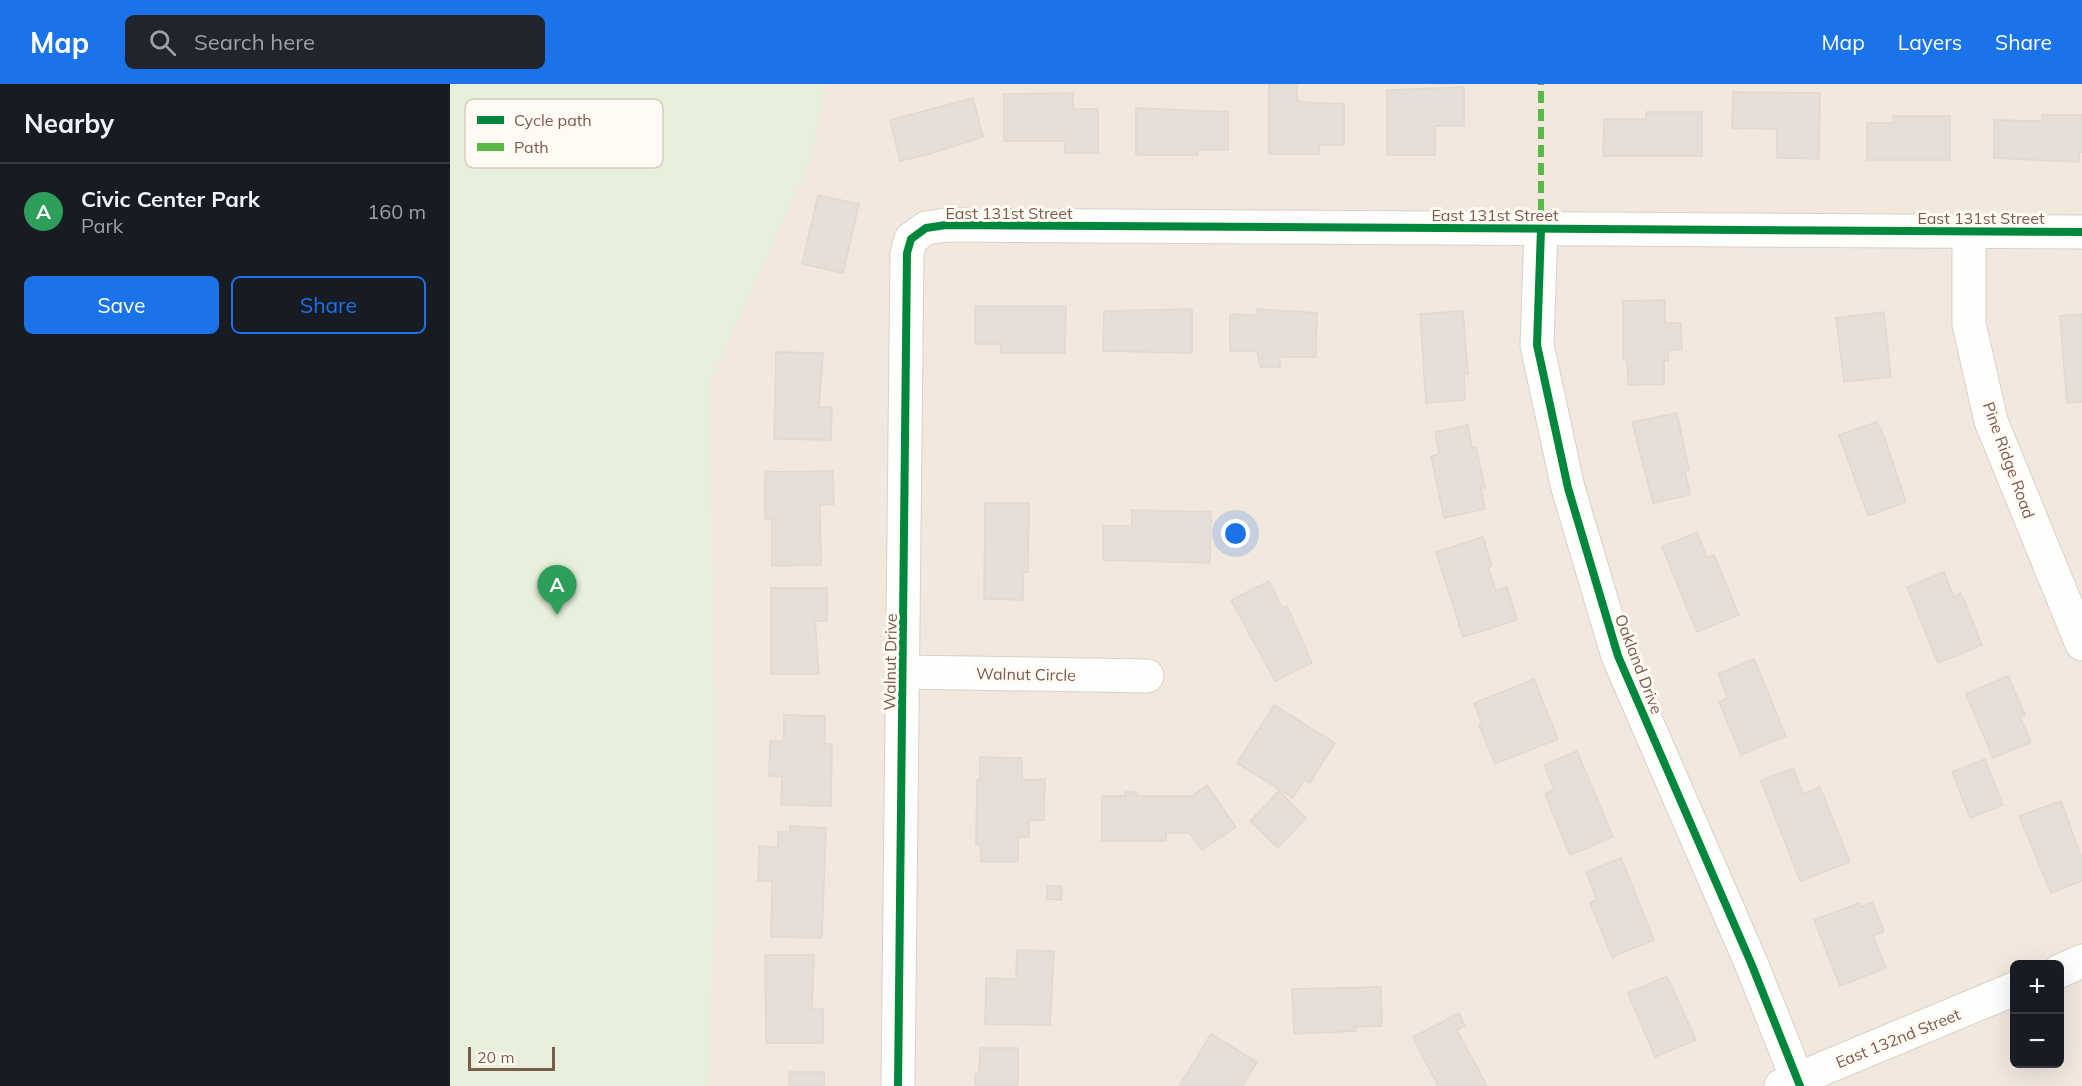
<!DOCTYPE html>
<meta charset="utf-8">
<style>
body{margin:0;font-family:Mulish,sans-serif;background:#20242c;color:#f1f3f6}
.controls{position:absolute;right:18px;bottom:18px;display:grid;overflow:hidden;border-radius:9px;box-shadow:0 6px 24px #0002}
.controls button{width:54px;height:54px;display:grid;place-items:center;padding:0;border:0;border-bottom:2px solid #363941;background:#171b24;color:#f1f3f6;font:30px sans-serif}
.scale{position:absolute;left:18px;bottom:15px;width:87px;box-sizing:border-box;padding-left:6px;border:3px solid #7a5c4d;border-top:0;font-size:16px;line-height:21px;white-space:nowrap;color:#7a5c4d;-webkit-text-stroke:4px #fffaf3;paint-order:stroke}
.you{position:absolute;left:786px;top:450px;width:21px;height:21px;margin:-15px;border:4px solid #fff;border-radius:50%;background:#1a73e8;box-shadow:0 0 0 9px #1a73e833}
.badge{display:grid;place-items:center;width:39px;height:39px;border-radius:50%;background:#1a73e8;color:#fff;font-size:20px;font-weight:700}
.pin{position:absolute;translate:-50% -50px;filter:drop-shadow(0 2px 3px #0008)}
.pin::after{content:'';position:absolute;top:32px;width:21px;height:18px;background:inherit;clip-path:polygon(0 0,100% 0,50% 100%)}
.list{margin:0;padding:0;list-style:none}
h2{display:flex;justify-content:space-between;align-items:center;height:78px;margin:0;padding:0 24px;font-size:26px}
h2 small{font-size:20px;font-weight:400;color:#9ea1a6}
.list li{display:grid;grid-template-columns:39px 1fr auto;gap:18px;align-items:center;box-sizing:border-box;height:96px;padding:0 24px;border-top:2px solid #363941}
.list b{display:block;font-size:22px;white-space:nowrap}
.list p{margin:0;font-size:20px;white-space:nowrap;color:#9ea1a6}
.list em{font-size:20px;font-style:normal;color:#9ea1a6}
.actions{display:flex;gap:12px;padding:18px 24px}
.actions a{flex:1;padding:14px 0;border:2px solid #1a73e8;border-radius:9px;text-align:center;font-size:21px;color:#1a73e8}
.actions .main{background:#1a73e8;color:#fff}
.icon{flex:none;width:33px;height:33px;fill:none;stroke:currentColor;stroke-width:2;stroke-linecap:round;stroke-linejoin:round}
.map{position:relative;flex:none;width:1632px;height:1002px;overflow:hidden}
header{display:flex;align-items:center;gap:36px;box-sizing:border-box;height:84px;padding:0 30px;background:#1a73e8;color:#fff}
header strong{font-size:28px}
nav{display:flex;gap:33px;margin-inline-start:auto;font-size:21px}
.search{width:420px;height:54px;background:#20242c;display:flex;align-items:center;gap:15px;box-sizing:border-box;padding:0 21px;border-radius:9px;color:#9ea1a6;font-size:22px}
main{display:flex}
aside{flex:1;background:#171b24}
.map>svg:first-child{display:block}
</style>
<header>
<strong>Map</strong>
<div class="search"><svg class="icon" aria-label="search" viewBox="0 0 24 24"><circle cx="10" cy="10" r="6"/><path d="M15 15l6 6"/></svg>Search here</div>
<nav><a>Map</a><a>Layers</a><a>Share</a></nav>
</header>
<main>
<aside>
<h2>Nearby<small></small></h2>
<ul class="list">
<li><span class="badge" style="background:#2e9e5b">A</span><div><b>Civic Center Park</b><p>Park</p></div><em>160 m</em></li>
</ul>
<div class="actions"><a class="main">Save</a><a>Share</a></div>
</aside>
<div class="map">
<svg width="1632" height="1002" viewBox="0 0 1632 1002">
<rect width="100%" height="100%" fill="#f9f5f0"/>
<!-- residential -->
<path fill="#f2e8de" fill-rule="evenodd" d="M 315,0 L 1632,0 L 1632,1002 L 207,1002 L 221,59 ZM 1564,880 L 1610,880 L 1610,980 L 1564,980 Z"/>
<!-- green -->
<polygon fill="#e7f0db" points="0,0 376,0 361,75 260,298 267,779 258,1002 0,1002"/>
<!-- building -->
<g fill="#e6ded7" stroke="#e2d8d2" stroke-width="1.5">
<polygon points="819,0 847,0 847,16 853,18 894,20 894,61 869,61 869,70 819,70"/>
<polygon points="1014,3 1014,42 985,42 985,71 937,71 937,6"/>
<polygon points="1283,8 1370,9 1369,75 1327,74 1327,45 1282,44"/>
<polygon points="623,9 623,25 648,25 648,69 615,69 615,57 554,57 554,10"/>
<polygon points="523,14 533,53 476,71 450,77 440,36"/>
<polygon points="686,24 778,28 778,66 748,66 748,71 686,71"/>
<polygon points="1196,28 1252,28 1252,72 1153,72 1154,35 1196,35"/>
<polygon points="1592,31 1632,31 1632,68 1629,68 1629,78 1544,74 1544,36 1592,37"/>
<polygon points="1443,32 1500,32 1500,76 1417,76 1417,39 1443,39"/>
<polygon points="368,111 409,120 393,189 352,180"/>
<polygon points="1215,216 1215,239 1231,239 1232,266 1218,266 1218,277 1214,277 1214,300 1178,301 1177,276 1173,276 1173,217"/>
<polygon points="525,222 616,222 615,269 551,269 551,260 525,260"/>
<polygon points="742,225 742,269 653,267 654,227"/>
<polygon points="807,225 867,229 866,273 830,273 830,283 810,283 807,267 780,267 780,230 807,231"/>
<polygon points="1013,227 1018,290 1014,290 1015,316 976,319 970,230"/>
<polygon points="1434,228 1441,293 1394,298 1386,234"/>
<polygon points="1632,230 1632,318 1617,319 1610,232"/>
<polygon points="326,268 373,269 369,323 382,323 381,356 324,355"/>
<polygon points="1227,329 1239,386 1235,387 1240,411 1203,419 1182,338"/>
<polygon points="1427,338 1435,355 1456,418 1418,432 1389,351"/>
<polygon points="1018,341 1022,364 1026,363 1035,404 1031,404 1035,425 994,434 981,372 989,370 985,348"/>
<polygon points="383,387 384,420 370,421 371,481 322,482 322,435 315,435 315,388"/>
<polygon points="535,419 579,419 578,488 573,488 573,516 534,515"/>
<polygon points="682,426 761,428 760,479 653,476 653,442 682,442"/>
<polygon points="1247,448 1257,474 1264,471 1289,531 1247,548 1212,463"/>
<polygon points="1033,453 1042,482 1038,483 1046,507 1057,503 1067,536 1013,553 986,468"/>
<polygon points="1494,488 1504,513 1511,509 1532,561 1488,579 1457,503"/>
<polygon points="819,497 832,524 837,522 862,579 825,597 781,516"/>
<polygon points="321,504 377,504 377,537 365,537 369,590 321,590"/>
<polygon points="1304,575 1336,652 1291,671 1269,618 1278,614 1268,590"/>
<polygon points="1558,592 1575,631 1570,633 1581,658 1543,674 1516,610"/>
<polygon points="1084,595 1108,655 1045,680 1029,641 1032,640 1024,619"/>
<polygon points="824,621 885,659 860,699 854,696 843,714 787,679"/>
<polygon points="334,631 375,632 375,660 382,660 381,722 331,721 332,692 319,692 320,657 334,657"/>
<polygon points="1127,667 1163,753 1120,771 1095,710 1104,706 1094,681"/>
<polygon points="530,673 572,674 572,696 595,695 594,736 579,737 579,753 568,753 568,778 531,778 531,762 526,760 527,696 530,696"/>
<polygon points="1535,675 1553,721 1520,734 1502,688"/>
<polygon points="1343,684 1353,710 1370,703 1400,778 1350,797 1311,697"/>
<polygon points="757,701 786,743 752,766 740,749 716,749 716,757 652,757 652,712 675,712 675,708 686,708 686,712 742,712"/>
<polygon points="829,707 856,734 828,764 800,737"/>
<polygon points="1611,717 1632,775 1632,797 1601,809 1569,732"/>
<polygon points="340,742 376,744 372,854 321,853 322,797 308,797 309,762 328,763 328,748 340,748"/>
<polygon points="1171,774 1204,856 1162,873 1140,819 1147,816 1136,788"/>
<polygon points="597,802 612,802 611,816 597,815"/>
<polygon points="1422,818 1434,847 1423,852 1436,884 1390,902 1364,836 1409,819 1410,823"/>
<polygon points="567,866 604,867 600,941 535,940 536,894 566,895"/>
<polygon points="315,871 364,871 362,925 373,925 373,959 316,959"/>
<polygon points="1217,892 1246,956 1205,973 1178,909"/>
<polygon points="931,903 932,942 906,943 906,947 844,950 842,905"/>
<polygon points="1009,929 1015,942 1007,946 1037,1002 988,1002 963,953"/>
<polygon points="761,950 807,978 792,1002 729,1002"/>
<polygon points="530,964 568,964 568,1002 525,1002 525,990 529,990"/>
<rect x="339" y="988" width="35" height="14"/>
</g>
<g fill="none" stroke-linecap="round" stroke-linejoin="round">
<!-- minor casing -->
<g stroke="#d7d1cb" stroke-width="35">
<g id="minor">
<polyline points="1091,145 1087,261 1118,404 1168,572 1301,879 1350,1002"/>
<polyline points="1519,148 1519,240 1541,337 1632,560"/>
<polyline points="454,588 697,592"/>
<polyline points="1610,887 1632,877"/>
<polyline points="448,1002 457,169 461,155 476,144 496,141 1632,148"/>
<polyline points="1331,1002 1564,905"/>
</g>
</g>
<!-- minor -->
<use href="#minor" stroke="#fefefd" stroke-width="33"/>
<!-- quiet -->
<polyline stroke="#58b947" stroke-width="6" stroke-dasharray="12 6" stroke-linecap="butt" points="1091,145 1091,0"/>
<!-- cycleway casing -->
<g stroke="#fffaf3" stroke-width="11">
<g id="cycleway">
<polyline points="1091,145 1087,261 1118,404 1168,572 1301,879 1350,1002"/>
<polyline points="448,1002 457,169 461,155 476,144 496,141 1632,148"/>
</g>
</g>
<!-- cycleway -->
<use href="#cycleway" stroke="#00873e" stroke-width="8"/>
</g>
<g text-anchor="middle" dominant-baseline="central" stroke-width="6" stroke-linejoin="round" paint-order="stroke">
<!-- street labels -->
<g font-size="16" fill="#7a5c4d" stroke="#fffaf3">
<text x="559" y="129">East 131st Street</text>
<text x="1045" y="131">East 131st Street</text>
<text x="1531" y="134">East 131st Street</text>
<text transform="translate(1559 376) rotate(70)">Pine Ridge Road</text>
<text transform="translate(440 578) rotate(-89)">Walnut Drive</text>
<text transform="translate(1189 580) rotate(69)">Oakland Drive</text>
<text transform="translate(576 590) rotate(1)">Walnut Circle</text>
<text transform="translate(1448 954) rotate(-22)">East 132nd Street</text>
</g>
</g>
<!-- legend -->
<rect x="15" y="15" width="198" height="69" rx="9" fill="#fffaf3" stroke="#d7cbc1" stroke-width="1.5"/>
<rect x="27" y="32" width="27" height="8" fill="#00873e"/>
<rect x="27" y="59" width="27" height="8" fill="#58b947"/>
<g font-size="16" fill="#7a5c4d">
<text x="64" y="42">Cycle path</text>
<text x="64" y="69">Path</text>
</g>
</svg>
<div class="controls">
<button>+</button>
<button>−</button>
</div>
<div class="scale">20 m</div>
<div class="you"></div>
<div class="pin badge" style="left:107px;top:531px;background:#2e9e5b">A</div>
</div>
</main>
